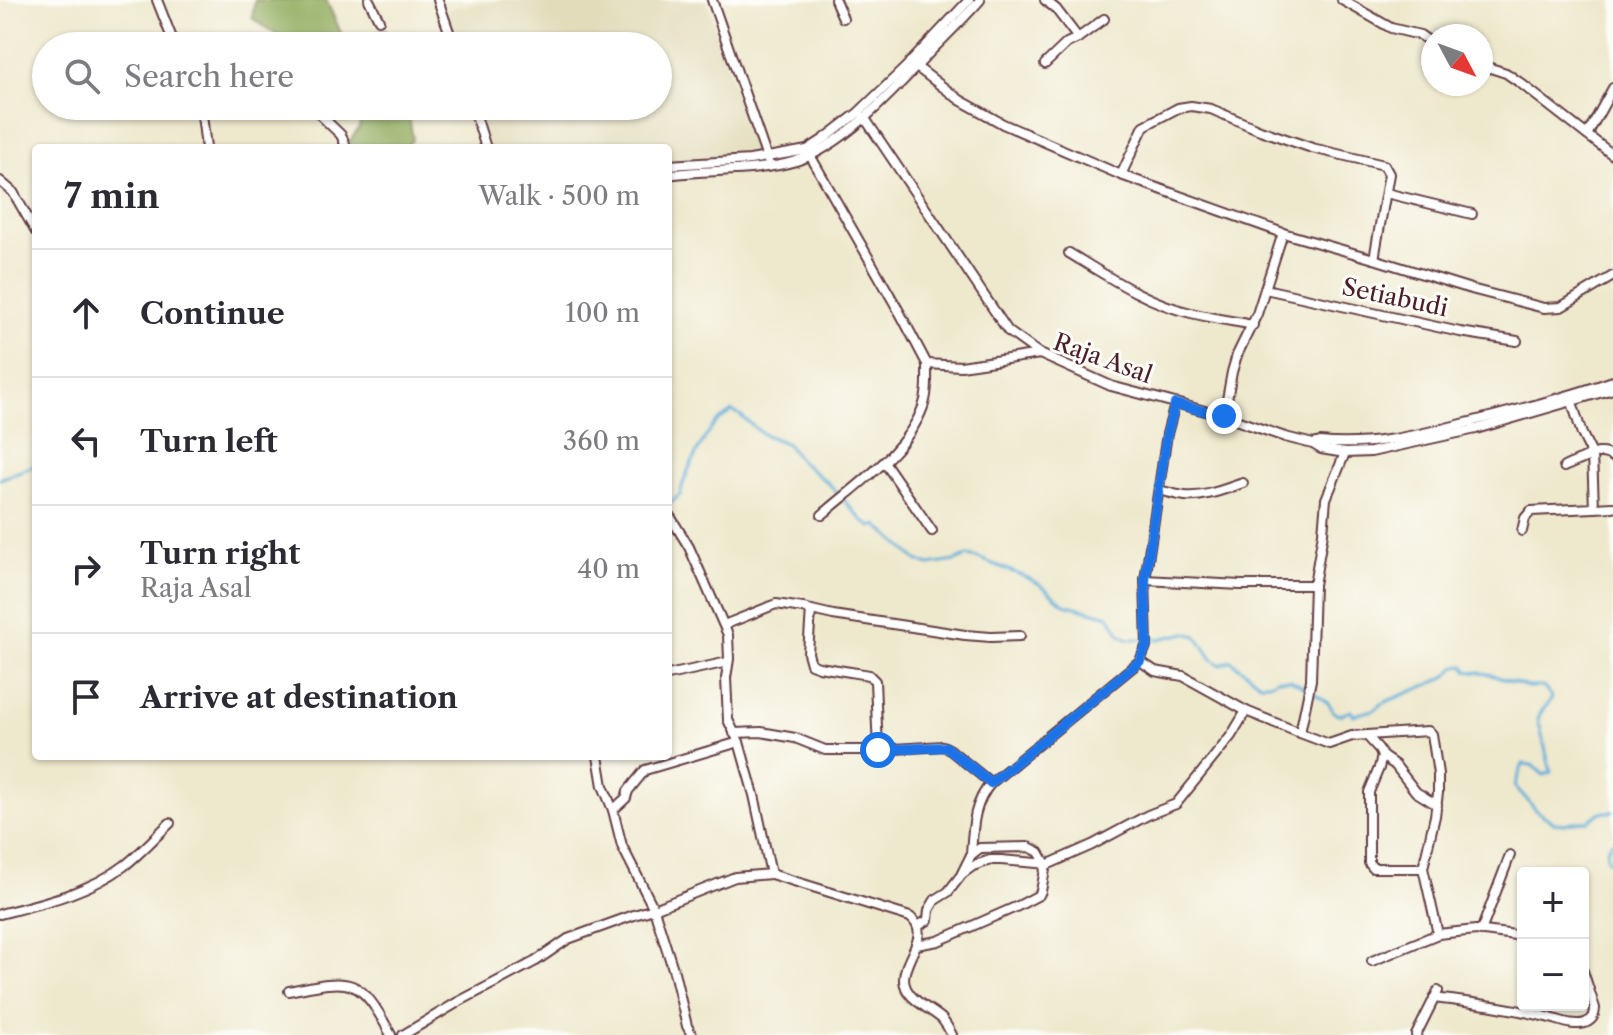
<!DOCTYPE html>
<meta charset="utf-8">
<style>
body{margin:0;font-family:"Libre Caslon Text",serif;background:#f2f2f3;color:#2b2b33}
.controls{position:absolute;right:24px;bottom:24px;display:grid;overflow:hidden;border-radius:8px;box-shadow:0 2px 6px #0004}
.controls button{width:72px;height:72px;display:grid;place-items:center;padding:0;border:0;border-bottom:2px solid #e1e1e2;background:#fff;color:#2b2b33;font:40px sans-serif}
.compass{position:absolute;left:1421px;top:24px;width:72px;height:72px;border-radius:50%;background:#fff;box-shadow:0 2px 6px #0004;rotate:131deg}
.stop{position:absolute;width:24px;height:24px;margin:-18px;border:6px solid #1a73e8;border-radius:50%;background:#fff}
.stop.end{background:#1a73e8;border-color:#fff;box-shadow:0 2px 8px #0008}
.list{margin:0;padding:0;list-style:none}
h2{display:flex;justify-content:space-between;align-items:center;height:104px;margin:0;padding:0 32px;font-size:34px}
h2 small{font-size:26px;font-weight:400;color:#7c7c81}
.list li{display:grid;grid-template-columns:52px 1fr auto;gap:24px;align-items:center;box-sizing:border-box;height:128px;padding:0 32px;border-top:2px solid #e1e1e2}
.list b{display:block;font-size:30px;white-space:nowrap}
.list p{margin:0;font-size:26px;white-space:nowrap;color:#7c7c81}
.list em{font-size:26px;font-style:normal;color:#7c7c81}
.icon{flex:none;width:44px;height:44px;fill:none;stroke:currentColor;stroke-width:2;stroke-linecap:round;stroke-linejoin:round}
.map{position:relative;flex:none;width:1613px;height:1035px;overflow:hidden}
.search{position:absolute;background:#fff;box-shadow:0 2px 6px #0004;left:32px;top:32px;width:640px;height:88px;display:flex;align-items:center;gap:20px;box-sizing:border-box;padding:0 28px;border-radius:44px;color:#7c7c81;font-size:30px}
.panel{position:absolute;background:#fff;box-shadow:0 2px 6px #0004;left:32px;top:144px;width:640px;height:616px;border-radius:8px}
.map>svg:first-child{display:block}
</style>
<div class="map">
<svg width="1613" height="1035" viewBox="0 0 1613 1035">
<rect width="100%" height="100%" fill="#fdfcf7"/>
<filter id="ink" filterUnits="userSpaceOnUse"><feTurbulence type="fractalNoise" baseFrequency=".0125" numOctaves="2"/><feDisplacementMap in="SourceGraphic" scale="16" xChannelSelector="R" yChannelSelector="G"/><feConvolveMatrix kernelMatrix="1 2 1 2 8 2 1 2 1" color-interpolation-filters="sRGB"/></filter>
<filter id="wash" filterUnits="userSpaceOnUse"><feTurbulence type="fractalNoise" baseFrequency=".006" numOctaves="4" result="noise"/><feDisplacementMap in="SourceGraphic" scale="32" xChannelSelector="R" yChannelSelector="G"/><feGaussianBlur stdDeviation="1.8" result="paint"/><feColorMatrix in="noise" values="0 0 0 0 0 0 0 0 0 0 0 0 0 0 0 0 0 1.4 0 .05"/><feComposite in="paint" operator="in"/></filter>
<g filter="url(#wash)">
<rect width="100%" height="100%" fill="#eee8cc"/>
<!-- built -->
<polygon fill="#e2dcba" points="501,0 706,0 759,165 668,171 668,148 489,148 476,106 658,106 658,46 457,46 445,9"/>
<!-- forest -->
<g fill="#90ab5d" stroke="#6d6544" stroke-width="2">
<polygon points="255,0 326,0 342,35 342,42 386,30 392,46 292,46 252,18"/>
<polygon points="341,106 407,106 413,139 405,148 345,148 360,126 359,121 341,121"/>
</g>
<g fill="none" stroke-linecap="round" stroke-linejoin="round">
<!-- stream -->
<g stroke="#5eadd8" stroke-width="3">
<polyline points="0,479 36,465"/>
<path d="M 668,505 L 680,495 C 683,477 703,437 716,423 C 720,419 727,415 732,411 L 740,415 L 761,433 L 787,444 L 800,461 L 829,484 L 863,521 L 871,527 L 877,525 L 917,560 L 929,565 L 955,561 L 967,556 L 978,558 L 1028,578 L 1041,585 L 1064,604 L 1109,616 L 1120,634 L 1128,639 L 1159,639 L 1186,633 L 1197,636 L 1211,658 L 1220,665 L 1231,661 L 1260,683 L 1269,683 L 1277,679 L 1291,680 L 1320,697 L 1328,703 L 1335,713 L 1340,715 L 1351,711 L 1353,715 L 1374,710 L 1381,704 C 1401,695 1423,688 1443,678 C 1453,674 1450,666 1464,666 L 1467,671 L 1488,674 L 1528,687 L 1543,687 L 1552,697 C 1548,706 1540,710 1538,719 L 1551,772 L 1544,775 L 1532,765 L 1523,764 L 1515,786 L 1536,810 L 1554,823 L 1564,824 L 1573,822 L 1588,821 L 1601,812 L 1613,812"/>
<path d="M 1613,842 C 1606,847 1606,852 1608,860 L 1613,862"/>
</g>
</g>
</g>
<g filter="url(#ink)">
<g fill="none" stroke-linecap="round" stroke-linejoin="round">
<!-- street casing -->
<g stroke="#633d43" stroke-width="12">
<g id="street">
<polyline points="157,0 175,46"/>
<polyline points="369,0 379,20"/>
<polyline points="438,0 454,46"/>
<polyline points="712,0 768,161"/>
<polyline points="835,0 843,18"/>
<polyline points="1045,0 1056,9 1078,38"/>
<polyline points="1342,0 1391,28 1420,35 1433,44"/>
<polyline points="910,62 960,100 1003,124 1121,175 1283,233 1374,259 1471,289 1544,308 1561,307 1613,276"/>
<polyline points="1045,64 1067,43 1078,38 1104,19"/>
<polyline points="1481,65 1506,73 1519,82 1587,135 1613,88"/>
<polyline points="201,106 206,148"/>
<polyline points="311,106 341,135 345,144 343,148"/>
<polyline points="473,106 486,148"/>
<polyline points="864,117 1008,331 1040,354"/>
<polyline points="1587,135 1613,155"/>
<polyline points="807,150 900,313 927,364 961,366 1040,354 1111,386 1224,416 1285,437 1313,444 1321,449 1345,453 1371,452 1476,429 1613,389"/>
<polyline points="668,165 750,160 807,150 824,139 858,113 905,68 969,0"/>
<path d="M 668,175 C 710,169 755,173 796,161 C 845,146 898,86 933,49 C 949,33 965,17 980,0"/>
<polyline points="1121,175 1144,126 1178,108 1191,106 1211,109 1260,130 1312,148 1384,165 1389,174 1374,259"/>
<polyline points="0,181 13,192 36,232"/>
<polyline points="1386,193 1472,214"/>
<path d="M 1069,253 C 1107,276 1147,303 1191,313 C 1211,318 1232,321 1253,325"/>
<polyline points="1265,289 1460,332 1517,341"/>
<polyline points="1175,404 1167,434 1145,580 1147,644 1140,661 1155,671 1183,676 1246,711 1300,733 1311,680 1314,585 1323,533 1326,499 1345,453"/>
<polyline points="1224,416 1232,372 1237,355 1257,314 1283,233"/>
<path d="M 1313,444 L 1320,442 C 1366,447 1409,437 1454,426 C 1507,413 1561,399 1613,381"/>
<polyline points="885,463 932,531"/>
<path d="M 1564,467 C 1568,465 1573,463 1578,461 C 1592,456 1598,448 1613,457"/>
<path d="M 1159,490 C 1167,492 1176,495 1185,496 C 1204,498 1225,489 1243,483"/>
<polyline points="1594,508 1613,507"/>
<path d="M 668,513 L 689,547 L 728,635 L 729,659 L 726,678 L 728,720 L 739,742 L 754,795 L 771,874 L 910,917 C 933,935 903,958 904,980 C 905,999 930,1008 942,1019 C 946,1024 949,1029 952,1035"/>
<path d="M 822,515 C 856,485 907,452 923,407 C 928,394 927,379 927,364"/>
<polyline points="1522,531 1525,518 1531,511 1594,508 1592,454 1582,434 1571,399"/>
<polyline points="1145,580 1241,585 1314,585"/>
<polyline points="811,610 808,653 811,664 819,667 869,675 875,681 878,750"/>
<polyline points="724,625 776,604 803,608 833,615 965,635 991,637 1020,636"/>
<polyline points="668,675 728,662"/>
<polyline points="734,733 761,732 795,738 825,750 878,750 943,746 949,749 991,783"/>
<polyline points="1300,733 1329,744 1352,736 1428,731 1432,734 1438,774 1438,793 1435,816 1423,868 1438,934 1372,961"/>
<polyline points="1367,736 1378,748 1382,756 1379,768 1369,792 1369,863 1373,868 1423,868"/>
<polyline points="598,756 603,786 613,810 622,846 654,909 735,877 771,874"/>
<polyline points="1382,756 1395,765 1416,792 1437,805"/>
<polyline points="613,810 626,798 628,791 645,770 739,742"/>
<path d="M 971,854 C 973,827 973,804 991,783 L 1140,661"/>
<path d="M 0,914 C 42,903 88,893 124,866 C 140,854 155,837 170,823"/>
<polyline points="918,926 928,920 929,910 935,900 948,892 962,874 973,866 990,860 1001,860 1049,864 1092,845 1148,815 1176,804 1231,736 1246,711"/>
<polyline points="1481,931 1510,855"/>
<polyline points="1438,934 1476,930 1523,936"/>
<polyline points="916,945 938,941 1018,906 1039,895 1041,891 1046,864 1039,852 1029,847 980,848 971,855 962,873"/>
<path d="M 289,991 C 352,978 360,976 391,1035"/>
<path d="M 1434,998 C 1475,1003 1515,1008 1554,1019 C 1564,1022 1575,1026 1585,1023 C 1593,1020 1595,1015 1595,1008 L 1583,971"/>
<polyline points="403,1035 458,1002 536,961 568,939 634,915 654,909 674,972 687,1026 692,1035"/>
<polyline points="1416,1035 1438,991"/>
</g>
</g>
<!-- street -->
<use href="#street" stroke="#fff" stroke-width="8"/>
</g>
</g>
<g fill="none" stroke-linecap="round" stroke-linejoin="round" filter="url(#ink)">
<!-- route -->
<polyline stroke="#1a73e8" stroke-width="10" points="878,750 946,747 991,783 1140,661 1147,644 1145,580 1167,434 1175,404 1224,416"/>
</g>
<g text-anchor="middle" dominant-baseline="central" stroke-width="6" stroke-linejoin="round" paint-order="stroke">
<!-- street labels -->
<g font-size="24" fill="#4a1f2b" stroke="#fdfcf7">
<text transform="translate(1395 297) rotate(12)">Setiabudi</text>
<text transform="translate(1103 358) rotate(20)">Raja Asal</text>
</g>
</g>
</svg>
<div class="controls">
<button>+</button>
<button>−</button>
</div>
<svg class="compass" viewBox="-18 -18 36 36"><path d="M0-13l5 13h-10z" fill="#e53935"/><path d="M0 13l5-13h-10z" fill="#7c7c81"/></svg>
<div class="stop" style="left:878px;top:750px"></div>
<div class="stop end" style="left:1224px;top:416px"></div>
<div class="search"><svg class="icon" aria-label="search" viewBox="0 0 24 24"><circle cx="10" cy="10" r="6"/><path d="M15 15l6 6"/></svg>Search here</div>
<section class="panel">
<h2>7 min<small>Walk · 500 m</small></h2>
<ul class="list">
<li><svg class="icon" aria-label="ahead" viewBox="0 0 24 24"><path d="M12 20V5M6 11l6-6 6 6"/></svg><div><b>Continue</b></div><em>100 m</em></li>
<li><svg class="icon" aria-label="left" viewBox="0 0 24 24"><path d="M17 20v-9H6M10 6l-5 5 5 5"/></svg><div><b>Turn left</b></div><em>360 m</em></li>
<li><svg class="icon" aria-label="right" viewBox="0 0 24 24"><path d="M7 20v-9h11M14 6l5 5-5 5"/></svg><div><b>Turn right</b><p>Raja Asal</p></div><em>40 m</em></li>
<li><svg class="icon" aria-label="arrive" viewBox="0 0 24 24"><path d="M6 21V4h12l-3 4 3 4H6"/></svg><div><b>Arrive at destination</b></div></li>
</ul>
</section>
</div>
